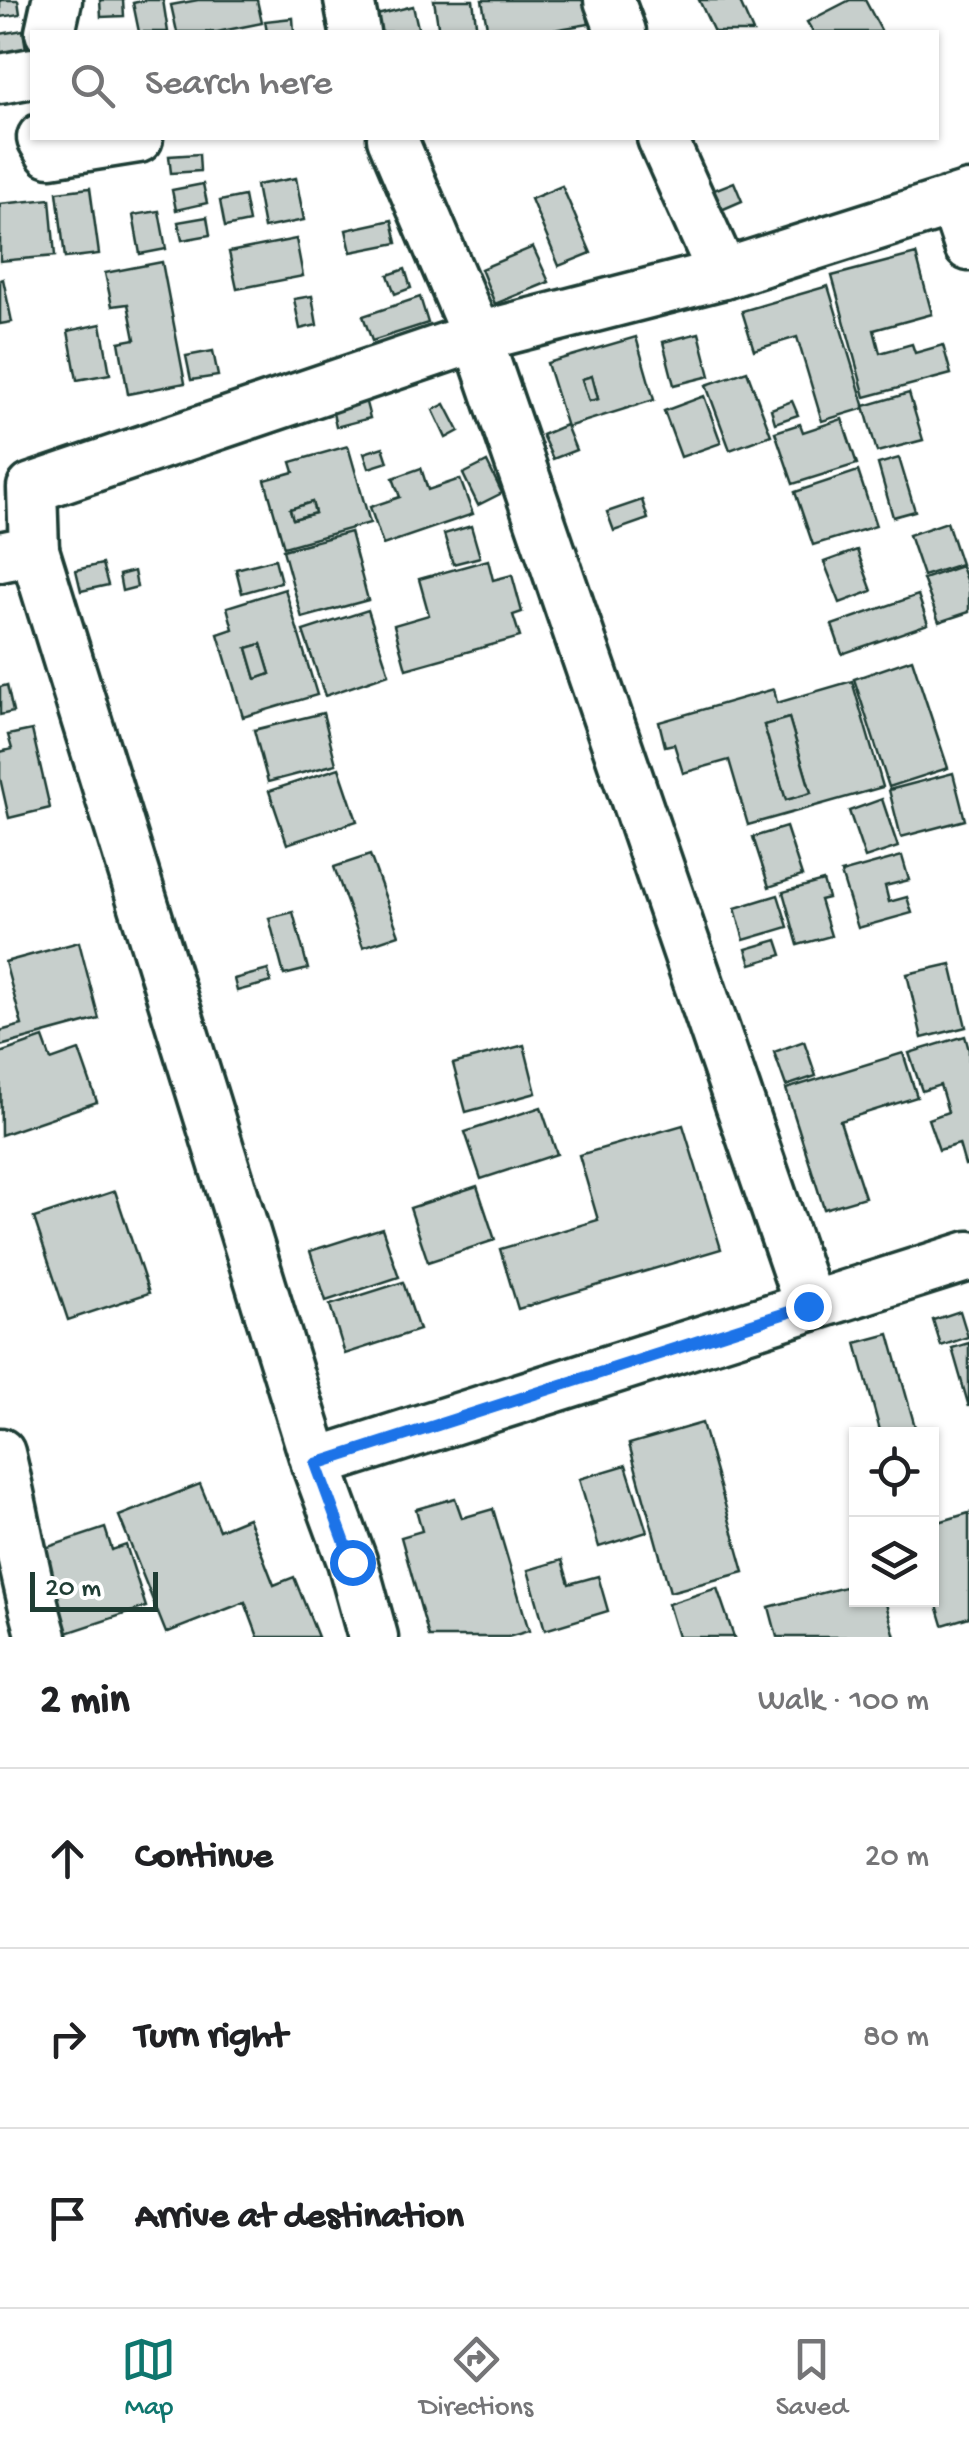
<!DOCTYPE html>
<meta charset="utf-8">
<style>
body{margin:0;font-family:"Gochi Hand",sans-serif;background:#f2f2f2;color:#202124}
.controls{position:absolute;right:30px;bottom:30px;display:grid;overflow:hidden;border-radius:0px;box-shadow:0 2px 8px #0004}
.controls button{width:90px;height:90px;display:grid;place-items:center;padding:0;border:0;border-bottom:2px solid #e0e0e0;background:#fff;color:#202124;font:50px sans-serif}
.scale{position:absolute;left:30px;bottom:25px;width:128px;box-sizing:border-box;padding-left:10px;border:5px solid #1f3d34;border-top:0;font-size:28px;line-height:35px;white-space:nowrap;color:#1f3d34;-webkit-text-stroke:8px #fff;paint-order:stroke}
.stop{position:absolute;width:30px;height:30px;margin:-22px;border:8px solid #1a73e8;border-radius:50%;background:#fff}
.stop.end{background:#1a73e8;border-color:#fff;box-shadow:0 2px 10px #0008}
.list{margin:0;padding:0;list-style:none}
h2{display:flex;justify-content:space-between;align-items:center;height:130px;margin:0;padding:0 40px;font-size:42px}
h2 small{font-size:32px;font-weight:400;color:#757577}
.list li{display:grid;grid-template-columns:65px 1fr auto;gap:30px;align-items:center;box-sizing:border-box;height:180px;padding:0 40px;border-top:2px solid #e0e0e0}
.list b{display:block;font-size:38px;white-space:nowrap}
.list em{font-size:32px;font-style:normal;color:#757577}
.icon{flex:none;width:55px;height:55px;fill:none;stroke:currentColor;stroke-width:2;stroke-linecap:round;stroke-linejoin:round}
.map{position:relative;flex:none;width:969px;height:1637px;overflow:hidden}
.search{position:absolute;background:#fff;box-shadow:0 2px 8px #0004;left:30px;right:30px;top:30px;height:110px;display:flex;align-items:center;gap:25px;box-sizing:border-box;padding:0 35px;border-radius:0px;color:#757577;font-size:38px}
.sheet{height:670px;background:#fff}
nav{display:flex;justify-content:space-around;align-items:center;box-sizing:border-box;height:140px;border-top:2px solid #e0e0e0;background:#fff;font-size:28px;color:#757577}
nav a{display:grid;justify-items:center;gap:5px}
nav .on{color:#0f766e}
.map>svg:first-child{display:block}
</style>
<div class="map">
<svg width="969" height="1637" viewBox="0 0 969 1637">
<rect width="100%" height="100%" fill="#fff"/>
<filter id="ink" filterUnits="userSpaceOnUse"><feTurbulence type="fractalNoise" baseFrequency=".01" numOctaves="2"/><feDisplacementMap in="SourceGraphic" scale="20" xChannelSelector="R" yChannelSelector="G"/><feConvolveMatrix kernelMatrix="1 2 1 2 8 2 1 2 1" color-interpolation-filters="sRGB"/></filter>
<g filter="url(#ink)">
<!-- building -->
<g fill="#c7cfcc" stroke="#1f3d34" stroke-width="2.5" fill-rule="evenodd">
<polygon points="0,0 18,0 20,14 0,17"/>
<polygon points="100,0 123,0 124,16 101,17"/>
<polygon points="146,0 163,0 168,32 139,32 133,3"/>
<polygon points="198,0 257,0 262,23 217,32 177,32 171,5"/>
<polygon points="434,0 473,0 477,32 439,32"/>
<polygon points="482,0 584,0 589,24 541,32 488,32"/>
<polygon points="699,0 739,0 753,32 714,32"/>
<polygon points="850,0 865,0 882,32 813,32 807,22"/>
<polygon points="413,6 419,32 378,32 373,16"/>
<polygon points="293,18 294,32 267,32 265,21"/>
<polygon points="23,30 27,55 0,60 0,34"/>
<polygon points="199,154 200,171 171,173 169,156"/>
<polygon points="296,178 304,220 264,228 256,185"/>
<polygon points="734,182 742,201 712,214 704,194"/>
<polygon points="203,184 207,203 176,210 172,190"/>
<polygon points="562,186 591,253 559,266 531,199"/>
<polygon points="90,188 99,254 65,258 57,192"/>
<polygon points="244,196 249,222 225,227 220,201"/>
<polygon points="50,199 55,256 0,261 0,204"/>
<polygon points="159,211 166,249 140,254 133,215"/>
<polygon points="207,217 210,235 182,240 178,222"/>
<polygon points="392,220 397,243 351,252 346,230"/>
<polygon points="296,239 303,276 237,289 229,252"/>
<polygon points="533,247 549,282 495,304 481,269"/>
<polygon points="916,254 932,314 874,330 880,353 912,344 915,353 943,345 951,374 865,397 832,276"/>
<polygon points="162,262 185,383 128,394 119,342 135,339 128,304 112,306 105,273"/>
<polygon points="405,269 411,288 395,294 388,275"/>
<polygon points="3,279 12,322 0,324 0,280"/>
<polygon points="828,286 865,408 822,421 797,337 754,350 742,311"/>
<polygon points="312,296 317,325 300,329 294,299"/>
<polygon points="420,297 428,323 372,341 363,316"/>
<polygon points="101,324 110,374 77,380 68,331"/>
<polygon points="699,333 710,376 674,385 663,342"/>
<path d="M 636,337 L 654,400 L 567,427 L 547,363 ZM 592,376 L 598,399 L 589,401 L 582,379 Z"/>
<polygon points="213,351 218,376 191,380 186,356"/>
<polygon points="747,371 771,435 730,450 706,385"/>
<polygon points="592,376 598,399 589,401 582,379"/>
<polygon points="909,393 923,440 877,452 864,406"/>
<polygon points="704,396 721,443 681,457 664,411"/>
<polygon points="365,399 370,418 336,427 332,408"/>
<polygon points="792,401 798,415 775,423 771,409"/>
<polygon points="445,404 459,431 446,438 433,410"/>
<polygon points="842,419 857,464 793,484 775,432 800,424 803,432"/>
<polygon points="566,425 576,450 553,459 542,435"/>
<path d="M 348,446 L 370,523 L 284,547 L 265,480 L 294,472 L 291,462 ZM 312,502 L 315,513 L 293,519 L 290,509 Z"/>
<polygon points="383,447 388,462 369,468 364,453"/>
<polygon points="899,458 915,511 893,517 878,464"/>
<polygon points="487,462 502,493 478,505 463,474"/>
<polygon points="421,468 428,490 460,479 473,514 383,545 370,507 400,497 393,478"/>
<polygon points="858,471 876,526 813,545 795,492"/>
<polygon points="642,500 648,519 614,531 607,512"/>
<polygon points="312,502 315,513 293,519 290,509"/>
<polygon points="947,522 961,564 923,576 909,535"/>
<polygon points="471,526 480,557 453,564 444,534"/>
<polygon points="350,532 368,600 302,618 283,550"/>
<polygon points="857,550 872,591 840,603 824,562"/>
<polygon points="275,559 281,582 242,593 236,569"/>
<polygon points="488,560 493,580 512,575 522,612 513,615 520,637 406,669 394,625 429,615 419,579"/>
<polygon points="102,564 108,585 81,591 76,570"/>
<polygon points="961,566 969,588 969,612 939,622 923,579"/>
<polygon points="134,571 137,587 122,591 119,575"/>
<path d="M 285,589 L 317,695 L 243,717 L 218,634 L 233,629 L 227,607 ZM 261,644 L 270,674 L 256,679 L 247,648 Z"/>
<polygon points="918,595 928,624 842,654 832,625"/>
<polygon points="368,610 389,674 325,696 303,631"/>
<polygon points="261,644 270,674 256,679 247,648"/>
<polygon points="912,659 948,768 889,787 854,679"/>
<path d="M 852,681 L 883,787 L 748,825 L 729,760 L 683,773 L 674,744 L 665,746 L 659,722 L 774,689 L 777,703 ZM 789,718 L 811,793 L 786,800 L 764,725 Z"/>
<polygon points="7,685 13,712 0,715 0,687"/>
<polygon points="323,713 336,764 268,782 254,730"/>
<polygon points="789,718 811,793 786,800 764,725"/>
<polygon points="32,730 50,808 9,818 0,778 0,752 12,749 8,735"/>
<polygon points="339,768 357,821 287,844 269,791"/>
<polygon points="953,773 965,820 901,837 889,790"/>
<polygon points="882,799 898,847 865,858 849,811"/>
<polygon points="786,827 802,876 769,887 753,837"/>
<polygon points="370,855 399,935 363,947 334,867"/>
<polygon points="902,856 909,880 885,886 889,902 907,897 912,913 858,928 841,873"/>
<polygon points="823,881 828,898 820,900 831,936 798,945 783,892"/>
<polygon points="778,895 788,927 744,940 735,908"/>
<polygon points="293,912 308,969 284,975 269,918"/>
<polygon points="777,940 782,955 751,964 746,949"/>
<polygon points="79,942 99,1019 0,1046 0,1031 22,1025 5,962"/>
<polygon points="951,964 966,1027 922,1038 907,974"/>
<polygon points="268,970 271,982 237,991 234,979"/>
<polygon points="965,1036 969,1050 969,1164 965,1165 959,1144 939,1150 928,1119 948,1112 940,1085 922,1091 909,1053"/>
<polygon points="43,1038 51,1060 79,1050 97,1102 1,1135 0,1053"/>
<polygon points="804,1041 816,1076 786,1086 774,1052"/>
<polygon points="524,1045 536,1093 466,1112 453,1064"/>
<polygon points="903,1053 917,1097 840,1121 865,1197 824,1209 786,1089"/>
<polygon points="541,1107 557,1154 481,1179 465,1132"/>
<polygon points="683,1125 721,1249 518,1309 500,1249 598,1220 579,1155"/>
<polygon points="477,1186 495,1240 428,1262 410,1208"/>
<polygon points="115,1191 149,1293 68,1320 34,1218"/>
<polygon points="382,1228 399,1277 326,1301 310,1251"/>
<polygon points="403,1282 419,1330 345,1354 330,1305"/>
<polygon points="960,1311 968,1337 941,1346 933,1320"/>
<polygon points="889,1334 917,1434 881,1434 856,1343"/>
<polygon points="969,1343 969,1407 952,1348"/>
<polygon points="702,1423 744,1572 670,1592 629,1444"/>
<polygon points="626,1465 647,1532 599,1547 579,1479"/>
<polygon points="200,1484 219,1530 248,1518 274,1585 294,1577 318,1637 258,1637 245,1602 166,1633 119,1516"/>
<polygon points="455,1498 462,1518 493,1509 529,1631 508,1637 429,1637 401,1537 422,1531 416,1509"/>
<polygon points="969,1513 969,1617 943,1625 932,1588 932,1524"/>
<polygon points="105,1528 112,1550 126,1545 146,1607 67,1633 39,1550"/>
<polygon points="562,1560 569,1584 598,1576 608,1611 545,1630 528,1570"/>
<polygon points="856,1584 856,1600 885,1600 895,1637 777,1637 769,1607"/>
<polygon points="717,1588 734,1637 678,1637 668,1604"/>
</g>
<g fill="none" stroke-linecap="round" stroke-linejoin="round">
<!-- minor casing -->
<g stroke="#1f3d34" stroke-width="55">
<g id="minor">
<polyline points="349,0 355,32"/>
<polyline points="609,0 621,32"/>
<polyline points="50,32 57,0"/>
<polyline points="0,79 32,73"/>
<polyline points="42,138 50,152 138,138"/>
<polyline points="392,138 477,337 809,1305"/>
<polyline points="662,138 723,274"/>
<polyline points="954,201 969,246"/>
<polyline points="34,550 316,1463 352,1561 373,1637"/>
<polyline points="0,557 34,550 32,488 477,337 723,274 969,196"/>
<path d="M 0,1453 C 15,1515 24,1576 42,1637"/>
<polyline points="316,1463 969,1256"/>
</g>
</g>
<!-- minor -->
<use href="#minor" stroke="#fff" stroke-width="48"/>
</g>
</g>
<g fill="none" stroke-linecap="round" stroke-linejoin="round" filter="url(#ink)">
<!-- route -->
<polyline stroke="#1a73e8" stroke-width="12" points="352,1562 316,1464 808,1306"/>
</g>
</svg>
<div class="controls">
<button><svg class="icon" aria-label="locate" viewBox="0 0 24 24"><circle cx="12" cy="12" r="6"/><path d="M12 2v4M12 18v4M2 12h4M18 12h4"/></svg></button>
<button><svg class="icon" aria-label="layers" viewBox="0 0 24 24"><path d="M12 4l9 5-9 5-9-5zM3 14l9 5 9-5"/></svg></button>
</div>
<div class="scale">20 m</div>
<div class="stop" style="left:352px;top:1562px"></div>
<div class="stop end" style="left:808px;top:1306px"></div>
<div class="search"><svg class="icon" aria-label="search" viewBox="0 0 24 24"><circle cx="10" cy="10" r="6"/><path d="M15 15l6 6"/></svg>Search here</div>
</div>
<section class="sheet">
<h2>2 min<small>Walk · 100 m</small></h2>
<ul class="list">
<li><svg class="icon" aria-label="ahead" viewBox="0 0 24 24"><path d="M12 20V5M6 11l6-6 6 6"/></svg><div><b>Continue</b></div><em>20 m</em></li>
<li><svg class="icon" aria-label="right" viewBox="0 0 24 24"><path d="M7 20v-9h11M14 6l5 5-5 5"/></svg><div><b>Turn right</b></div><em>80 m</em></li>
<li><svg class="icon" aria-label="arrive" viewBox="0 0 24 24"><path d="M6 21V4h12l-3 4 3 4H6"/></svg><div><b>Arrive at destination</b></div></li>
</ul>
</section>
<nav>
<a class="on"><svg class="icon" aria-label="map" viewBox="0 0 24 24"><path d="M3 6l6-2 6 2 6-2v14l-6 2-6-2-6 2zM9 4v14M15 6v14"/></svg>Map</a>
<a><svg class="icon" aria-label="directions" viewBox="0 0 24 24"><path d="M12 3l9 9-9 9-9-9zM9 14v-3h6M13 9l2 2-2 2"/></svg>Directions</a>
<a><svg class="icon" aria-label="saved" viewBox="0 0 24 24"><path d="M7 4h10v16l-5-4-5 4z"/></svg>Saved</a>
</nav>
